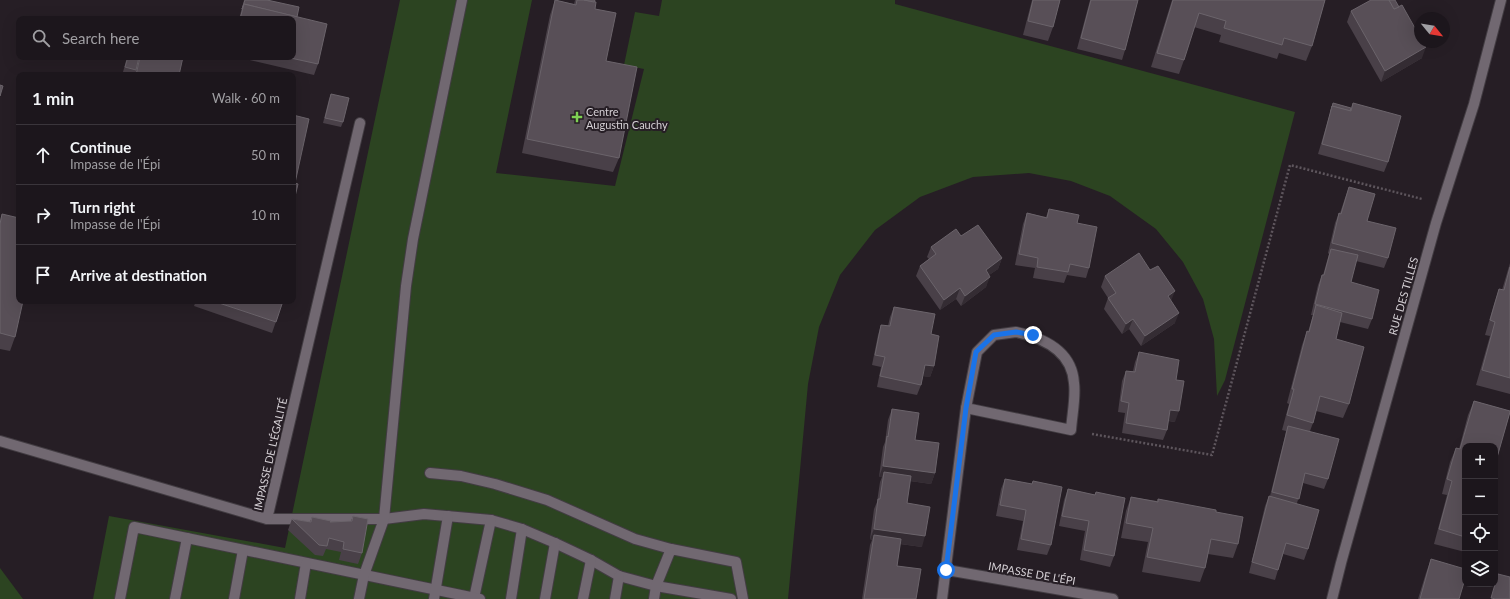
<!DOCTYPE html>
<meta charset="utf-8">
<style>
body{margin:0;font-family:Lato,sans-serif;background:#292329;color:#f1f3f6}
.controls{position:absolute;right:12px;bottom:12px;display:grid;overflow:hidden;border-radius:8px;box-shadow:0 4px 16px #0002}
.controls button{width:36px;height:36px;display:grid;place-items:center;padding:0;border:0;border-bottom:1px solid #3a353b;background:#1c161c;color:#f1f3f6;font:20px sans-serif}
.compass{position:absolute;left:1414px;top:12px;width:36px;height:36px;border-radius:50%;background:#1c161c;box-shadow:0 4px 16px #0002;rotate:120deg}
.stop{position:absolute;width:12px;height:12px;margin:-9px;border:3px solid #1a73e8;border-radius:50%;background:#fff}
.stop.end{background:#1a73e8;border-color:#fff;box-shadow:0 1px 4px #0008}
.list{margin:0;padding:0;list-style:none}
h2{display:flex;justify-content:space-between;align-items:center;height:52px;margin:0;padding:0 16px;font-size:17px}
h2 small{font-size:13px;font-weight:400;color:#a09fa3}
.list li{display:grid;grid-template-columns:26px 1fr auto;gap:12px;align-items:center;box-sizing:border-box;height:60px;padding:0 16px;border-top:1px solid #3a353b}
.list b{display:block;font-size:15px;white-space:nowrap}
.list p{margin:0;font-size:13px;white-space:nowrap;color:#a09fa3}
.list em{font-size:13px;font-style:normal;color:#a09fa3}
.icon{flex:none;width:22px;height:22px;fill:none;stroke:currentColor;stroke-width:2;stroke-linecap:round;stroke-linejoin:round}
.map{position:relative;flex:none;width:1510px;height:599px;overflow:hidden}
.search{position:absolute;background:#1c161c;box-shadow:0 4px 16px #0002;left:16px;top:16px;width:280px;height:44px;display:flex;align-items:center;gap:10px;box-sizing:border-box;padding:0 14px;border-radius:8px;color:#a09fa3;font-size:15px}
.panel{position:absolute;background:#1c161c;box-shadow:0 4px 16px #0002;left:16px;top:72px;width:280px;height:232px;border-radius:8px}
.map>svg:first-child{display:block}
</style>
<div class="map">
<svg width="1510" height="599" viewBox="0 0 1510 599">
<rect width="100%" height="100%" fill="#261e25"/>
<!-- green -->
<g fill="#2c4421">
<polygon points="400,0 532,0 496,173 615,186 644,69 624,65 635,12 659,16 662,0 895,0 895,4 1295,112 1225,380 1217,396 1214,339 1203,299 1183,262 1156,229 1110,196 1071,181 1029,173 973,177 920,197 875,230 840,275 819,327 808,384 788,599 93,599 109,516 285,548"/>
<polygon points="0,568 23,599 0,599"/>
</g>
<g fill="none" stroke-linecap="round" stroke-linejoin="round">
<!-- lane casing -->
<g stroke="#423c42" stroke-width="12">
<g id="lane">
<path d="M 1016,332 C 1044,338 1072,351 1074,383 C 1076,397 1072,415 1071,430 L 966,408 L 977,352 L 994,335 Z"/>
<polyline points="430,473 461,476 495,484 547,500 635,539 671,549"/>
<polyline points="267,519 384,519 424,514 491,520 522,529 555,543 591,560 619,576 656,586 731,599"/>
<polyline points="474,598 491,520"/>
<polyline points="120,599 134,527 480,599"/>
<polyline points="175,599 187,538"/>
<polyline points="234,599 243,550"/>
<polyline points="300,599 306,563"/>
<polyline points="359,599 364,575 384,519 406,286 413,239 462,0"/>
<polyline points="434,599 448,516"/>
<polyline points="511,599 522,529"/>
<polyline points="545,599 555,543"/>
<polyline points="583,599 591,560"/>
<polyline points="615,599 619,576"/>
<polyline points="654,599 656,586 671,549 736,562 743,599"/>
</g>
</g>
<!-- street casing -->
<g stroke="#423c42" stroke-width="12">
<g id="street">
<polyline points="0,441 267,519 360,123"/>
<polyline points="947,570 1113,599"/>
<polyline points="942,599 966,408"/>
<polyline points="1332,599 1341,563 1436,223 1474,104 1501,0"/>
</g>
</g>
<!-- path -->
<polyline stroke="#5e565d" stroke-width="2.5" stroke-dasharray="2 2" stroke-linecap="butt" points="1092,434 1212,455 1290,165 1422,199"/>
<!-- lane -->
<use href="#lane" stroke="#716871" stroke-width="10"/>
<!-- street -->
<use href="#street" stroke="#716871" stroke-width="10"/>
</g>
<!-- wall -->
<g fill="#494048">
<polygon points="244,0 267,0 297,17 318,64 314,75 237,57 293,57 293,19 239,19"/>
<polygon points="555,0 574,4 575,0 595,0 595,9 606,61 619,158 613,172 522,153 550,15"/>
<polygon points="1032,0 1060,0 1053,27 1048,41 1023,35"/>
<polygon points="1090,0 1138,0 1125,50 1122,60 1077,49"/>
<polygon points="1172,0 1325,0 1312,46 1306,61 1279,53 1277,59 1219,42 1221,35 1194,27 1184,60 1179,74 1151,67"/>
<polygon points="1351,11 1422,58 1381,82 1347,22"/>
<polygon points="127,57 183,57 179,75 134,75 123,72"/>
<polygon points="331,94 343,122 341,127 323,123 329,99"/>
<polygon points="1333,103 1351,108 1353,103 1388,162 1384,172 1318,154"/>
<polygon points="1349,187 1388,258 1384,268 1356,261 1351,282 1372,319 1368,329 1340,322 1336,339 1349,404 1343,418 1316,411 1313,423 1310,431 1328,479 1324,489 1303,483 1297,503 1308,549 1304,560 1283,554 1278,570 1275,580 1249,573 1265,506 1269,496 1270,496 1285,436 1286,431 1282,430 1289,404 1287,403 1302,345 1307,331 1308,332 1313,315 1311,315 1318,285 1322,275 1323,275 1329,254 1328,253 1335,223 1339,213 1340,213 1345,198"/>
<polygon points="1049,209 1077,223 1089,268 1086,278 1067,275 1064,283 1033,278 1035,268 1015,265 1023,224 1027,213 1046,217"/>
<polygon points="2,214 15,337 10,351 0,349 0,220"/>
<polygon points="961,236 1002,258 998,269 989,275 986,287 961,306 956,299 940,310 916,276 920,266 929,259 927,257 931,247"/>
<polygon points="1510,263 1510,394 1476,385 1490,336 1485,335 1494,304 1499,289 1502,290"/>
<polygon points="1105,276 1171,301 1175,323 1141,346 1129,329 1122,334 1104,309 1108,298 1101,287"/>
<polygon points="196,301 283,301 272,333 194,306"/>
<polygon points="894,307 931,334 934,366 930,377 923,376 921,385 917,395 877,387 881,367 872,365 878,335 881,325 888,326 890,317"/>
<polygon points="1139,352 1176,380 1175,422 1168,421 1167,430 1163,440 1122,433 1125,413 1118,412 1122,381 1126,371 1133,371 1135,362"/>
<polygon points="1474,401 1510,411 1510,412 1495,465 1495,446 1465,446 1465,552 1434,544 1447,495 1442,494 1450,462 1456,448 1459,449 1468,415"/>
<polygon points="892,409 915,440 935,473 931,484 910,481 907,503 922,547 900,544 897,566 916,599 862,599 870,545 872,540 870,539 874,509 877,502 880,482 882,477 879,477 883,447 885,442 888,420"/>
<polygon points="1005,479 1051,545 1047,555 1017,550 1023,521 996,516 1001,489"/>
<polygon points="1068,489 1095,495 1096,492 1114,556 1110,567 1080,560 1085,531 1059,526 1064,500"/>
<polygon points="1131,497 1157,501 1158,499 1216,512 1238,544 1233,558 1208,554 1205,568 1200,582 1142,572 1148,542 1121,538 1126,511"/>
<polygon points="353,516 362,553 358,564 339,560 341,552 326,549 323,556 315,555 288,530 292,519 310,522 312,517 330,522 351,521"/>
<polygon points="1431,559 1459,599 1418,599 1426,573"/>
</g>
<!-- shaded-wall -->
<g fill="#342c33">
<polygon points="1426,47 1422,58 1381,82 1385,71"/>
<polygon points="1002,258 998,269 982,280 986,270"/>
<polygon points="990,277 986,287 961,306 965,296"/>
<polygon points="960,288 956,299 940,310 944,300"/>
<polygon points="1175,291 1171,301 1168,296"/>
<polygon points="1179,313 1175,323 1141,346 1145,336"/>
<polygon points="1133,319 1129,329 1122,334 1126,324"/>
<polygon points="925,365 934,366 930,377 921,376"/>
<polygon points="1170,410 1179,411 1175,422 1166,420"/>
<polygon points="883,466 935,473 931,484 883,477 884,472 882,477 879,477"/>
<polygon points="874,529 925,536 922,547 873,540 874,535 872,540 870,539"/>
</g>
<!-- building -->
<g fill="#584f57" stroke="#6b646b">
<polygon points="245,0 267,0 299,7 297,17 244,4 242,9"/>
<polygon points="555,0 576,5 577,0 584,0 596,2 595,9 616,13 606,61 637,67 619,158 527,139"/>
<polygon points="584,0 595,0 594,2"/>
<polygon points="1033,0 1060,0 1053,27 1028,21"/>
<polygon points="1091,0 1138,0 1125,50 1081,38"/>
<polygon points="1173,0 1325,0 1312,46 1284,38 1282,45 1224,28 1226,21 1199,13 1184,60 1157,53"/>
<polygon points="1371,0 1389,0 1394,9 1402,5 1420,37 1420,42 1423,42 1426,47 1385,71 1351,11"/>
<polygon points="1389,0 1395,0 1399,7 1394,9"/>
<polygon points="244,4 327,24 318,64 286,57 293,57 293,19 240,19"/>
<polygon points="128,57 139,57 136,70 125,67"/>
<polygon points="140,57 183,57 179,75 136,75"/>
<polygon points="0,85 3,86 0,96"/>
<polygon points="331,94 349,98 343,122 325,118"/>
<polygon points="1333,103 1351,108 1350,111 1332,106 1331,111"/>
<polygon points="1353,103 1401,116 1388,162 1322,144 1332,106 1351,111"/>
<polygon points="293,115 309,119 295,183 298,184 293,205"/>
<polygon points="1349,187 1375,194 1367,221 1396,228 1388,258 1332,243 1339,213 1341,214"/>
<polygon points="1049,209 1079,215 1077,223 1097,227 1089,268 1070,264 1068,272 1037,267 1038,258 1019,254 1027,213 1047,218"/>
<polygon points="2,214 19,218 19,301 23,301 15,337 0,333 0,224"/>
<polygon points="978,225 1002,258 986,270 990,277 965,296 960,288 944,300 920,266 936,254 931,247 956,229 961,236"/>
<polygon points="1331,249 1358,255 1351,282 1379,290 1372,319 1315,304 1322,275 1324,275"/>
<polygon points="1139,253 1150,270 1158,266 1175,291 1168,296 1179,313 1145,336 1133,319 1126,324 1108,298 1116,293 1105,276"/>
<polygon points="1510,267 1510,378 1482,370 1495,322 1490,320 1499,289 1504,290"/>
<polygon points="213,301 283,301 276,322"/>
<polygon points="1316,305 1342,313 1336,339 1364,347 1349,404 1320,396 1313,423 1287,415 1294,389 1292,389 1307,331 1309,332"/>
<polygon points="894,307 935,314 931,334 939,336 934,366 925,365 921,385 880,376 885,357 875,355 881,325 890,326"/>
<polygon points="1139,352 1179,360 1176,380 1184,381 1179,411 1170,410 1167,430 1126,423 1129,403 1121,401 1126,371 1135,372"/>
<polygon points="1474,401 1510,411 1510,412 1496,461 1495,461 1495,446 1465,446 1465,537 1439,529 1452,481 1447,479 1456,448 1460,449"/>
<polygon points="892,409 919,413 915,440 939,443 935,473 883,466 887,436 888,437"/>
<polygon points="1288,426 1339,439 1328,479 1305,473 1299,499 1272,492"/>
<polygon points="884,472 911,476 907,503 930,507 925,536 874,529 878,499 880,499"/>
<polygon points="1005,479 1032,484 1033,481 1062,487 1051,545 1021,539 1026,510 1000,505"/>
<polygon points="1068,489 1095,495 1096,492 1125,498 1114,556 1084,550 1089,521 1062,516"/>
<polygon points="1269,496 1319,510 1308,549 1286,543 1278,570 1252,562"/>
<polygon points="1131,497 1158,502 1158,499 1216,510 1216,512 1243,517 1238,544 1211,539 1205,568 1147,557 1153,528 1126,523"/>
<polygon points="353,516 368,519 362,553 343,549 344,542 329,538 327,546 319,545 292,519 311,522 312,517 331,521 330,522 352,521"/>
<polygon points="874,535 901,539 897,566 921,569 916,599 864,599"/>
<polygon points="1431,559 1465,569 1465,579 1459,599 1420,599"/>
<polygon points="1498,574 1510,577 1510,599 1496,599 1491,598"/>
</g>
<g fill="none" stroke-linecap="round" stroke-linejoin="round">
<!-- route -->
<polyline stroke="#1a73e8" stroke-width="5" points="946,570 966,408 976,352 994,335 1016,332 1033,335"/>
</g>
<!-- markers -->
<path fill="#7ed053" stroke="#261e25" stroke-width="1.5" d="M575 111h4v4h4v4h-4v4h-4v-4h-4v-4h4z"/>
<g text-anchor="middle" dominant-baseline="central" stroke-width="4" stroke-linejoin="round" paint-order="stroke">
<!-- poi labels -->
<g font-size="11" fill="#d5d0d5" stroke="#261e25" text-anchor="start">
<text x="586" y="111">Centre<tspan x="586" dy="13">Augustin Cauchy</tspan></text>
</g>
<!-- street labels -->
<g font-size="11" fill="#d5d0d5" stroke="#261e25">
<text transform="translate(1403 296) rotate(-74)">RUE DES TILLES</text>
<text transform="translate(270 454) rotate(-77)">IMPASSE DE L'ÉGALITÉ</text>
<text transform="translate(1032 573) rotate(10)">IMPASSE DE L'ÉPI</text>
</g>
</g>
</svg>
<div class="controls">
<button>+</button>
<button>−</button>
<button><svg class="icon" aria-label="locate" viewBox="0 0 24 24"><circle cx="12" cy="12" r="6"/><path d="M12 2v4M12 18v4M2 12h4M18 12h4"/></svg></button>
<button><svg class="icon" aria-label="layers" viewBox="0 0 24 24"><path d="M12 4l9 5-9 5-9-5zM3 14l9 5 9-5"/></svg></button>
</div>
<svg class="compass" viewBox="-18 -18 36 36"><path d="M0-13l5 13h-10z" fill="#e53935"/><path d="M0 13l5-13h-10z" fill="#a09fa3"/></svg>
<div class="stop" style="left:946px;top:570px"></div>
<div class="stop end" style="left:1033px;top:335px"></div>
<div class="search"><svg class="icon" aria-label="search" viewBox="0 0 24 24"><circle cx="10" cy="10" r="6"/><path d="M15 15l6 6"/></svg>Search here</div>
<section class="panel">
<h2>1 min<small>Walk · 60 m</small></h2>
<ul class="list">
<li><svg class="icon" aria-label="ahead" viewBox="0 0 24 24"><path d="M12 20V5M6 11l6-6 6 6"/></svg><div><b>Continue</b><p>Impasse de l'Épi</p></div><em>50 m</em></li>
<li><svg class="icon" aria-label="right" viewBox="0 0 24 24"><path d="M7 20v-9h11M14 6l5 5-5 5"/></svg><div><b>Turn right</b><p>Impasse de l'Épi</p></div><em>10 m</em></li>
<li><svg class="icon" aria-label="arrive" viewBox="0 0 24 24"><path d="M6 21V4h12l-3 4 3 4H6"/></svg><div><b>Arrive at destination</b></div></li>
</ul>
</section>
</div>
